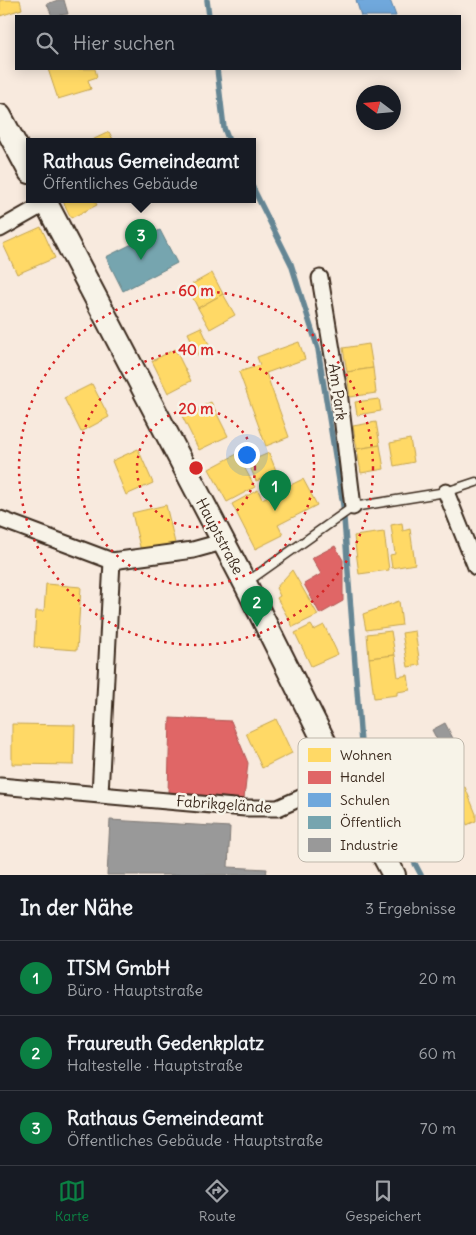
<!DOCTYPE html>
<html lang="de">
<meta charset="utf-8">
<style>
body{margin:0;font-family:Delius,sans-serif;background:#20242c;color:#f1f3f6}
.compass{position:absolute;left:356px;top:85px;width:45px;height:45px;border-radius:50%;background:#171b24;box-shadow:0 2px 12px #0003;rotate:286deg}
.you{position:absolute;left:246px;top:454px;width:18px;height:18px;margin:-12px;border:4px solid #fff;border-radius:50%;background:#1a73e8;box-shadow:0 0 0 8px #1a73e833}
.badge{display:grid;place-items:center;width:32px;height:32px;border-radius:50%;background:#0b8043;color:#fff;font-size:16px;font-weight:700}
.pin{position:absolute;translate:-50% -41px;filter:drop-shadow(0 1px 2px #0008)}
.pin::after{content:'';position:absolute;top:26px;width:18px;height:15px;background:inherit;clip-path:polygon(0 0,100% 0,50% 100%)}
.popup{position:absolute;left:26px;top:138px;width:230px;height:65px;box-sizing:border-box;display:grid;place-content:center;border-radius:0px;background:#171b24;filter:drop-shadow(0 1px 4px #0005);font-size:16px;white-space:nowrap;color:#9ea1a6}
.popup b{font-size:19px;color:#f1f3f6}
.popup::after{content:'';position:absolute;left:50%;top:100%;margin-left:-10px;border:10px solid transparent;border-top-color:#171b24}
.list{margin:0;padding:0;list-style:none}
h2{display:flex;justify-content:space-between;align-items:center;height:65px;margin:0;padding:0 20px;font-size:21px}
h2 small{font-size:16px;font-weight:400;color:#9ea1a6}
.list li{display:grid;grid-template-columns:32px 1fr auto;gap:15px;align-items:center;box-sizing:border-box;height:75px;padding:0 20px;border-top:1px solid #363941}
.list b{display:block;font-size:19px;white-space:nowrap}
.list p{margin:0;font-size:16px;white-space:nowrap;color:#9ea1a6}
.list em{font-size:16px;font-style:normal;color:#9ea1a6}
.icon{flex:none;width:28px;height:28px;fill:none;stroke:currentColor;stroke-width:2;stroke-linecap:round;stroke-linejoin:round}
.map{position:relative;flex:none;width:476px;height:875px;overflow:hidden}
.search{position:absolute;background:#171b24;box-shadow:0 2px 12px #0003;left:15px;right:15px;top:15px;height:55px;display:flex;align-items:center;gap:12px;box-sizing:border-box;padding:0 18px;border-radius:0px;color:#9ea1a6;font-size:19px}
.sheet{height:290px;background:#171b24}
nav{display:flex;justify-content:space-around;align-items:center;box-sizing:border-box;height:70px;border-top:1px solid #363941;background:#171b24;font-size:14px;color:#9ea1a6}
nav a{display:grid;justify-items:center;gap:2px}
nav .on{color:#0b8043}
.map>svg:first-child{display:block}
</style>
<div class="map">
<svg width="476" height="875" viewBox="0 0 476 875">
<rect width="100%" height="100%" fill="#f8eade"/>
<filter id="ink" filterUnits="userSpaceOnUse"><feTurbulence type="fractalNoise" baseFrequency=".02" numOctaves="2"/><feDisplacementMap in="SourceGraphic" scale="10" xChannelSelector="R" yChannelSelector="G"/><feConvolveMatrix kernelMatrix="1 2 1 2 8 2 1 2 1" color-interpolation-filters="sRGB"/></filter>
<g filter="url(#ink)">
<!-- homes -->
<g fill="#ffd966" stroke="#c4a450">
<polygon points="0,0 20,0 22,9 0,16"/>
<polygon points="48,69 95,69 97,77 88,80 91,89 58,99"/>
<polygon points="109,132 114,141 90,141"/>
<polygon points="62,199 94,199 97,205 71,218"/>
<polygon points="41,227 55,258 17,274 3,244"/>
<polygon points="212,273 223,294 198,308 187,287"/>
<polygon points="223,294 235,315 210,329 198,308"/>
<polygon points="201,327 212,351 199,357 188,333"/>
<polygon points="299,342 305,359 266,373 289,437 266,446 239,372 260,365 257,357"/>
<polygon points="369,344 373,368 347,372 343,348"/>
<polygon points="175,349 191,381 168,393 152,361"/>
<polygon points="373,368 376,393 350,397 347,372"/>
<polygon points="92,384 109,417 81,432 64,398"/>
<polygon points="379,399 381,411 357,415 355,402"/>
<polygon points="211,402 228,436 199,450 182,416"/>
<polygon points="376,422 380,445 357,449 353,426"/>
<polygon points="410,439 414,462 394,466 390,443"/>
<polygon points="380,445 384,469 361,473 357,449"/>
<polygon points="138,449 153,483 126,495 112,461"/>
<polygon points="269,453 277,473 256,481 248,462"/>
<polygon points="237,454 255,487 227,502 209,469"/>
<polygon points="303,479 317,505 278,525 283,535 255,549 232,504 258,490 262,499"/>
<polygon points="166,505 175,543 141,551 132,513"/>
<polygon points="402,523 403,531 410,529 415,564 392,568 390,555 395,554 391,525"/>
<polygon points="384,532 389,570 359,574 354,536"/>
<polygon points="292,570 318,615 293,627 277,598 280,596 276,588"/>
<polygon points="46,584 81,587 77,650 34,647 36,611 44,611"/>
<polygon points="399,601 402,625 366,630 363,614"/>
<polygon points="311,625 314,630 324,625 338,654 311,666 295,633"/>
<polygon points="391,631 395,655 369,658 367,634"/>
<polygon points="415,631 420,665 408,667 402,633"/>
<polygon points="395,655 398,677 408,675 410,690 397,692 397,695 374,698 369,658"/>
<polygon points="276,719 292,753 262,768 246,733"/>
<polygon points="12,724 75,725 74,765 12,764"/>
<polygon points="394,750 400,765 414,759 420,775 407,781 414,796 389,806 369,760"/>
<polygon points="465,787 476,814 476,821 467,825 453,792"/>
<polygon points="440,799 456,835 432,845 417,810"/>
</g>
<!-- shops -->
<g fill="#e06666" stroke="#ae5450">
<polygon points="335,546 343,560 343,601 320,614 304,584 321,574 312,558"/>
<polygon points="170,718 231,721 248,763 244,799 168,793"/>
</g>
<!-- schools -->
<polygon fill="#6fa8dc" stroke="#5f82a3" points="356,0 390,0 396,16 361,16"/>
<!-- public -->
<polygon fill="#76a5af" stroke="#648084" points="160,230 177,263 123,291 106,257"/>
<!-- industry -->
<g fill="#999" stroke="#7d7874">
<polygon points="58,0 64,0 68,14 52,16 47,4"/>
<polygon points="445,723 459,750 446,757 432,730"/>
<polygon points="110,820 230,827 228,867 267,869 266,875 107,875"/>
</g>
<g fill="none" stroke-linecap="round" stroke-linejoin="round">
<!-- stream -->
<g stroke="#658694" stroke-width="5.5">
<polyline points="207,0 209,16"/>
<polyline points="217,69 224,128 229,141"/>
<polyline points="252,186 291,264 318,349 343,505 361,743 366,771 421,875"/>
</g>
<!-- lane casing -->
<g stroke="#3b2a1e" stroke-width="11">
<polyline id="lane" points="247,582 353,507 446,492 476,482"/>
</g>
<!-- street casing -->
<g stroke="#3b2a1e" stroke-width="19">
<g id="street">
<polyline points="0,229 46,203"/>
<polyline points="320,278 339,392 353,507"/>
<polyline points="446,492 476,567"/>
<polyline points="0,519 112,561 193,550 222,542"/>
<polyline points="0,786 245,808 278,808 343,779"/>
<polyline points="100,794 112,561"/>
</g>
</g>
<!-- secondary casing -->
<g stroke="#3b2a1e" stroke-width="26">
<g id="secondary">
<polyline points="0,116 30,172"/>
<polyline points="44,199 245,583 343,779 394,875"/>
</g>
</g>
<!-- lane -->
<use href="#lane" stroke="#f7f3e8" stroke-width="8"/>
<!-- street -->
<use href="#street" stroke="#f7f3e8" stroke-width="15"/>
<!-- secondary -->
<use href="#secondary" stroke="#f7f3e8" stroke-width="22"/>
</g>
</g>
<!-- distance rings -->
<g fill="none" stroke="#d62828" stroke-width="2.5" stroke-dasharray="2.5 5">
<circle cx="196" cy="468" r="59"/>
<circle cx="196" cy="468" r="118"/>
<circle cx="196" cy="468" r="177"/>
</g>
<g text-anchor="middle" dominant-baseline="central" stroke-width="5" stroke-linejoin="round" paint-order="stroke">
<!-- street labels -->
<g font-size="15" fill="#3b2a1e" stroke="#f7f3e8">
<text transform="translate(338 392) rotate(82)">Am Park</text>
<text transform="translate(220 536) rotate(62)">Hauptstraße</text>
<text transform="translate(224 804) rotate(4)">Fabrikgelände</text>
</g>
</g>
<!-- legend -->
<rect x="298" y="738" width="166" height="124" rx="8" fill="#f7f3e8" stroke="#bfb7ab" stroke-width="1"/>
<rect x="308" y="748" width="23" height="14" fill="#ffd966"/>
<rect x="308" y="771" width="23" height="13" fill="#e06666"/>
<rect x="308" y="793" width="23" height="14" fill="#6fa8dc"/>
<rect x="308" y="816" width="23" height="13" fill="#76a5af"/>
<rect x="308" y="838" width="23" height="14" fill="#999"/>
<g font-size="14" fill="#3b2a1e">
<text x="340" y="760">Wohnen</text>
<text x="340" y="782">Handel</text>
<text x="340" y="805">Schulen</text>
<text x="340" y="827">Öffentlich</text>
<text x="340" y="850">Industrie</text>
</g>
<circle cx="196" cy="468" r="8" fill="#d62828" stroke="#f7f3e8" stroke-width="2.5"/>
<g font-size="15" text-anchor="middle" font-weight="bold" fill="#d62828" stroke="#f7f3e8" stroke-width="5" stroke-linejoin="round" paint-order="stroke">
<text x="196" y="296">60 m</text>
<text x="196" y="355">40 m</text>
<text x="196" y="414">20 m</text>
</g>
</svg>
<svg class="compass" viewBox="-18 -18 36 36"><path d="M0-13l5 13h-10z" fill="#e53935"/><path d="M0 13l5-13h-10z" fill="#9ea1a6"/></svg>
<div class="you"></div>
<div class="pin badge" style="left:275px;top:511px">1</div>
<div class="pin badge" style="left:257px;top:627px">2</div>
<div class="pin badge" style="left:141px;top:260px">3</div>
<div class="popup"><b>Rathaus Gemeindeamt</b>Öffentliches Gebäude</div>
<div class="search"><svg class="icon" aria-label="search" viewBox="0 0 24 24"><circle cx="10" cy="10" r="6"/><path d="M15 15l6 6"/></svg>Hier suchen</div>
</div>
<section class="sheet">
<h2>In der Nähe<small>3 Ergebnisse</small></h2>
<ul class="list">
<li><span class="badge">1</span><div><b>ITSM GmbH</b><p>Büro · Hauptstraße</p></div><em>20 m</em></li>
<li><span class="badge">2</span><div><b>Fraureuth Gedenkplatz</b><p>Haltestelle · Hauptstraße</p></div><em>60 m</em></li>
<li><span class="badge">3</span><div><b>Rathaus Gemeindeamt</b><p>Öffentliches Gebäude · Hauptstraße</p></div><em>70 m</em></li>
</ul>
</section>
<nav>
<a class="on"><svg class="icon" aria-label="map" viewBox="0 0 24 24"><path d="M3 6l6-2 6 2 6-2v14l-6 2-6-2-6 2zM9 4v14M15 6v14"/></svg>Karte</a>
<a><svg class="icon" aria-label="directions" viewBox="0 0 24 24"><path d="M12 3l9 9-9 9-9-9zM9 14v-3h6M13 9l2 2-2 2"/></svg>Route</a>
<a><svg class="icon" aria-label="saved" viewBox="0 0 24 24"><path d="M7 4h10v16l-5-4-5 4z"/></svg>Gespeichert</a>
</nav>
